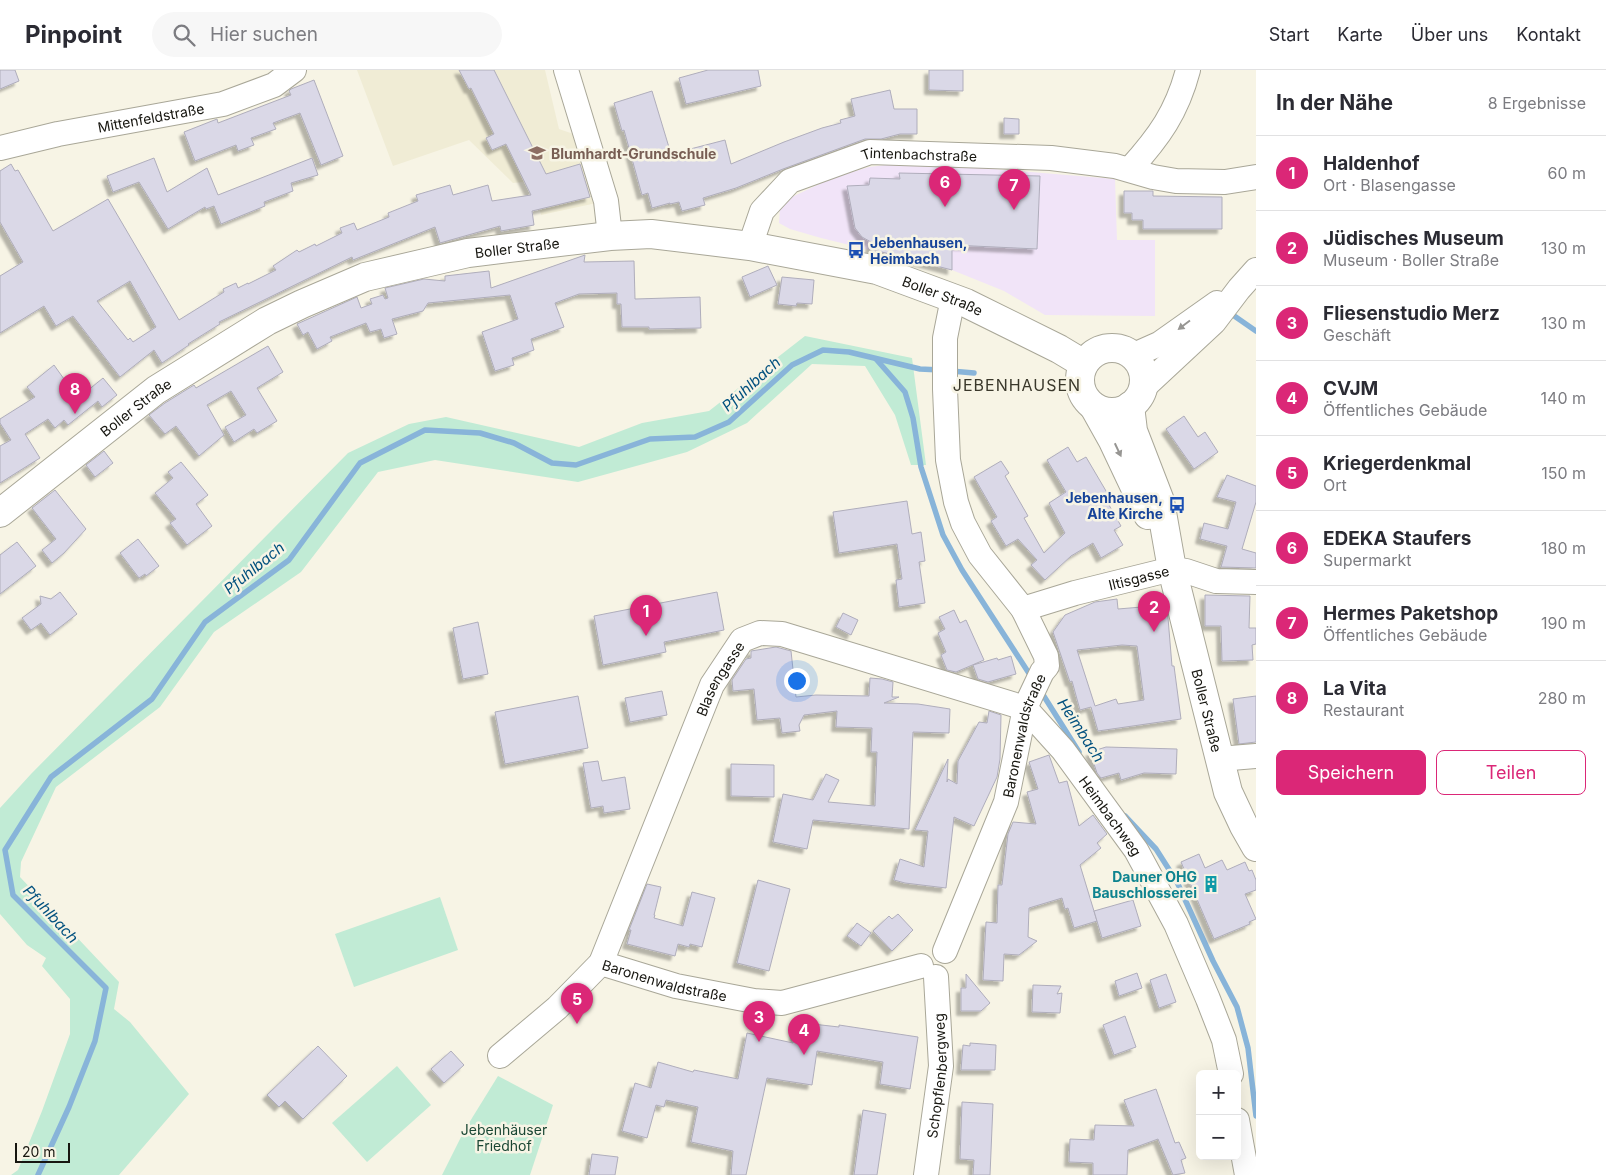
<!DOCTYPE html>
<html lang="de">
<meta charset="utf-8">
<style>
body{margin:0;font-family:Inter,sans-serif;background:#f7f7f7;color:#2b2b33}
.controls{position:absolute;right:15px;bottom:15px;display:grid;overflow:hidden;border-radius:8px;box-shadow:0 5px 20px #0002}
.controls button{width:45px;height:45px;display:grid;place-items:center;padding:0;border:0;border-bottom:1px solid #e1e1e2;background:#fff;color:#2b2b33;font:25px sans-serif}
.scale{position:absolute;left:15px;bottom:12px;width:55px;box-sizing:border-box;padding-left:5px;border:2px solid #171610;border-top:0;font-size:14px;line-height:18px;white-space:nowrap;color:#171610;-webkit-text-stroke:4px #f7f4e5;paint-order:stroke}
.you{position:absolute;left:796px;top:610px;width:18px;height:18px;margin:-12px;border:4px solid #fff;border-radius:50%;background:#1a73e8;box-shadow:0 0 0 8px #1a73e833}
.badge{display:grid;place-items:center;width:32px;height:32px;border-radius:50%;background:#db2777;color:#fff;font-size:16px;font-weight:700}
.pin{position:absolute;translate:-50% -41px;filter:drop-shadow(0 1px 2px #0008)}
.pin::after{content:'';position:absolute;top:26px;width:18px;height:15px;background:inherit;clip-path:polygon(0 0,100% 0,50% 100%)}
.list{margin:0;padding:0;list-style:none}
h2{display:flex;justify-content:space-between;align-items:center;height:65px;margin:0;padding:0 20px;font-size:21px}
h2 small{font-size:16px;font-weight:400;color:#7c7c81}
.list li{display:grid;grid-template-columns:32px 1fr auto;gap:15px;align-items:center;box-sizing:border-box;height:75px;padding:0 20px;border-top:1px solid #e1e1e2}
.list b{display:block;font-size:19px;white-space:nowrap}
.list p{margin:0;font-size:16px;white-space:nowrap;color:#7c7c81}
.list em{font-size:16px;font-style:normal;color:#7c7c81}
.actions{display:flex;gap:10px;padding:15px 20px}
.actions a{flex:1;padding:11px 0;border:1px solid #db2777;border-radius:8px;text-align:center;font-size:18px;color:#db2777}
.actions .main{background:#db2777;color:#fff}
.icon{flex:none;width:28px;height:28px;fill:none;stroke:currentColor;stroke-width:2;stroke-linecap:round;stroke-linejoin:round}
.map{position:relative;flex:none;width:1256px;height:1105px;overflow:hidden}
header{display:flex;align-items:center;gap:30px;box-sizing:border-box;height:70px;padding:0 25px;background:#fff;border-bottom:1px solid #e1e1e2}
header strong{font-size:24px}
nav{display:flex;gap:28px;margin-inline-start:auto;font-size:18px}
.search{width:350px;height:45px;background:#f7f7f7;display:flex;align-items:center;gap:12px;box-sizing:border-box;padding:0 18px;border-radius:28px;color:#7c7c81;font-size:19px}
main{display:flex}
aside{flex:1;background:#fff}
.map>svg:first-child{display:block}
</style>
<header>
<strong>Pinpoint</strong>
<div class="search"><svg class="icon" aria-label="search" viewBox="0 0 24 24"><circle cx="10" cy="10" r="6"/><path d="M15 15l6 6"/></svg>Hier suchen</div>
<nav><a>Start</a><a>Karte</a><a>Über uns</a><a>Kontakt</a></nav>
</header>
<main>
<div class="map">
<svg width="1256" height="1105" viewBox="0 0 1256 1105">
<defs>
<filter id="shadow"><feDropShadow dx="-4.5" dy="4.5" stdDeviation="1" flood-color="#0004"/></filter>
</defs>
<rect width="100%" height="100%" fill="#f7f4e5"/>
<!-- commercial -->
<polygon fill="#f1e4f8" points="910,92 1115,109 1117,170 1155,170 1155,246 1045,245 1004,221 952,200 821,168 790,159 779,153 780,138 792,127 832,108 869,97"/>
<!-- built -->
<polygon fill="#f0ecd5" points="357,0 545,0 559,59 588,69 606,131 541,145 533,111 513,113 469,70 393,96"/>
<!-- green -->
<g fill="#c1ebd5">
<polygon points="805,266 912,288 926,395 911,395 895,345 865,296 812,294 747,353 687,382 578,412 435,390 378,402 301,502 214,562 160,637 56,717 21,792 20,807 119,912 114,939 130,952 189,1024 119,1105 11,1105 18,1100 42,1041 70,964 70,929 42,896 46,888 27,875 0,844 0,738 31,704 348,383 409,354 446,347 579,377 642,353 709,341"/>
<polygon points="440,827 458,880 354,917 335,864"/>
<polygon points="397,996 431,1035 367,1092 332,1053"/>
<polygon points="498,1006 553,1035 530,1105 442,1105 464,1061"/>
</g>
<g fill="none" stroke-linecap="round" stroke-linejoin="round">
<!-- stream -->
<g stroke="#88b4d9" stroke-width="5.5">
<polyline points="1230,243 1256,261"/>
<polyline points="876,289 905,322 913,348 921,397 943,465 962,500 1032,608"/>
<polyline points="951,301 974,303"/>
<polyline points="1040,620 1079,682"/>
<polyline points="1125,746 1156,779 1177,812 1213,891 1237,937 1248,978 1256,1046"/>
<polyline points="38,1105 69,1037 95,971 106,918 13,825 5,780 51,707 152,629 205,552 289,490 360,393 425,360 480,363 514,373 552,393 576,395 650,369 695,367 729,352 792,295 823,280 849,282 920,299 940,300"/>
</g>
</g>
<!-- building -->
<g fill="#dad8e7" stroke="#afadbb" fill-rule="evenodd" filter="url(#shadow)">
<polygon points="0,0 15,0 19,11 0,19"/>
<path d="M 459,0 L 494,0 L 546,104 L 580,94 L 590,127 L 532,141 L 534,155 L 501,161 L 500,156 L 440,173 L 435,157 L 353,190 L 352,187 L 219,252 L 220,254 L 188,274 L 189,275 L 162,293 L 154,280 L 120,307 L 73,246 L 56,256 L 44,236 L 0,263 L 0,206 L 23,192 L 0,152 L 0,101 L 11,94 L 15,101 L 18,100 L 53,161 L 108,129 L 179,250 L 224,222 L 223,219 L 236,213 L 238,218 L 248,213 L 248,214 L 276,200 L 273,196 L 297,180 L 299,182 L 315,174 L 316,176 L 342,163 L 340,158 L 354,153 L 357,160 L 389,147 L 388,143 L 418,131 L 416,125 L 450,115 L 453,125 L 488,115 L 492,131 L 531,125 L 506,74 L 492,80 L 486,68 L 494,64 L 471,18 L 469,19 ZM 130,211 L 156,257 L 133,272 L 130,268 L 128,270 L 97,231 Z"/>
<polygon points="708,0 758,0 761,16 686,34 679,8"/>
<polygon points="929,0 963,0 963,21 929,20"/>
<polygon points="314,10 343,86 321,95 300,43 273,53 276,59 251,68 254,75 238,81 236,75 195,91 184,62 217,49 218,53 291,25 289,21 291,19"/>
<polygon points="890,20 894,39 917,39 917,64 900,64 881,69 865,69 783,99 736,118 703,128 705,135 682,141 679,132 670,134 670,133 652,138 648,123 642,125 624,60 622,61 614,33 652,21 671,84 725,70 731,94 784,72 822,58 841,53 840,50 855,46 851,29"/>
<polygon points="1004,48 1019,49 1019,64 1004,64"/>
<polygon points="154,88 167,122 207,98 218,125 312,88 318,105 291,113 293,121 264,132 265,136 221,154 214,136 206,139 205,137 168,159 139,112 113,122 107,106"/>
<polygon points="899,103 1040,106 1037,179 952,175 952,200 870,179 871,172 862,167 855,158 847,116 869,115 870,108 900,109"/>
<polygon points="1124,121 1153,121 1153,126 1222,127 1222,159 1143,159 1143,150 1132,150 1132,143 1124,143"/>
<polygon points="585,185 584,192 634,191 635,229 700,227 701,258 649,259 649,257 622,257 621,234 617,234 617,223 579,224 555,233 564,257 531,269 534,280 512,288 514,295 495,301 482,262 518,249 510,225 428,233 423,241 392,249 397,264 384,268 381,259 370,262 366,253 330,267 332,271 317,279 308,262 303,265 297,254 357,227 361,238 372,234 370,229 383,225 385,229 388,228 385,218 424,209 445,211 445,206 489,201 491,218"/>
<polygon points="768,196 777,215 750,227 742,207"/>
<polygon points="782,207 814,210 812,234 797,233 796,236 778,234"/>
<polygon points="268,276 283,302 257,318 277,351 257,363 254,359 234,372 225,357 246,345 231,321 207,335 224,365 199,386 176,356 165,364 149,345 165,333 194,315 196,318"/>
<polygon points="54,295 64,309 66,307 81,326 103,308 117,325 102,337 98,331 68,355 64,350 55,358 48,349 25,364 40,388 0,413 0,376 11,370 0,353 0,349 35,327 27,317"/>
<polygon points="1184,346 1198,367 1205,362 1218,382 1194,399 1166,359"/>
<polygon points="1068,377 1077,392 1086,387 1109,426 1105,428 1121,456 1114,460 1123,475 1101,488 1093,473 1071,486 1045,510 1031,495 1037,490 1018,469 1006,476 991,451 997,447 974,407 1001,391 1009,403 1005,406 1028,446 1024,448 1044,483 1065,463 1049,433 1066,422 1047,390"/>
<polygon points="104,381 113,393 95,407 86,395"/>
<polygon points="181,392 208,425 196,434 212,456 187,475 170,453 176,449 155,423 173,408 168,402"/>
<polygon points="1227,405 1256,416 1256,432 1242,479 1256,483 1256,498 1221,497 1227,476 1200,469 1204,453 1228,459 1236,432 1217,427"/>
<polygon points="55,420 86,459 64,483 52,493 42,480 56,469 32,438"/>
<polygon points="907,431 912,464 921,462 925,491 919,492 925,533 899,537 896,510 902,509 897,474 839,483 833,442"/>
<polygon points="138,469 159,496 146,506 145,504 139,508 120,483"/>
<polygon points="17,472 36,496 0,524 0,485"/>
<polygon points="60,522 77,544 50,565 41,553 31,560 22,548 41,534 40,526 51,529"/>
<polygon points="717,522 724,560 664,572 666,582 603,595 594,546"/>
<polygon points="1205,525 1250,526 1249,558 1256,558 1256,574 1252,575 1253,590 1222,591 1221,556 1205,556"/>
<path d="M 1117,529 L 1118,539 L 1165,535 L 1168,548 L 1172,596 L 1174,596 L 1181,649 L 1098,661 L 1091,637 L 1080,640 L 1072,611 L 1070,612 L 1053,562 L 1065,545 L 1095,532 ZM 1122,575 L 1137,576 L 1144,630 L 1118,634 L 1116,629 L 1095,636 L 1077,580 Z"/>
<polygon points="954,540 960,553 966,550 984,590 956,602 947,600 941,585 946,582 938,563 945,559 939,547"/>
<polygon points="843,543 858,550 851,565 836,557"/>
<polygon points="478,552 488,604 463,609 453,558"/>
<polygon points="776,577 791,581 796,627 816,625 869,626 870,608 882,609 893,612 892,627 899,627 884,633 918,634 950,639 949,663 913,662 909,759 813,750 807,779 773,772 783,724 813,730 826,704 839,710 828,732 875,736 877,682 871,682 872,658 836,657 837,641 804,645 799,655 800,661 782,663 780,648 757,650 754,619 733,621 732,610 746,589 751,588 751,581"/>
<polygon points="1011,586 1016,604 988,612 978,609 973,595 997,588 998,590"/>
<polygon points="662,621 667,645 630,652 625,628"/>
<polygon points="578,626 588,678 505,694 495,642"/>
<polygon points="1256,626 1256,672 1239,674 1233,629"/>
<polygon points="989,641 1001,645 1000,689 997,707 974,756 954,747 946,818 905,813 894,810 900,789 924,797 928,761 915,760 948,689 947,712 948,709 957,714 958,691 979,652 987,653"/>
<polygon points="1106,677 1177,679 1176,704 1144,703 1121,710 1119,703 1101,708 1097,703 1090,682"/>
<polygon points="1049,685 1059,713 1067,711 1079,756 1093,745 1107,764 1097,773 1101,778 1080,795 1097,851 1074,858 1068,838 1065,839 1062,828 1029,838 1028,867 1037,871 1019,885 1004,884 1003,911 983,910 986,852 997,853 998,815 1002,815 1008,764 1013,752 1036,754 1027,722 1038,719 1029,692"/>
<polygon points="598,691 602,711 625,707 630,739 604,743 603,736 591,738 583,693"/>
<polygon points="731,694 774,695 774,727 731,726"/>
<polygon points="1199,784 1205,798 1222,790 1227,800 1245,792 1249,801 1252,800 1256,810 1256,820 1245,824 1256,849 1249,852 1250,854 1214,869 1181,792"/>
<polygon points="758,810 790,819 769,901 737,893"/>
<polygon points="647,814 661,817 654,845 655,845 654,848 683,856 692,822 715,828 702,877 690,874 689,877 678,874 675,886 627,874 631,860 629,860"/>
<polygon points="1133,830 1141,856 1102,868 1094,841"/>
<polygon points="898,844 913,860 892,881 873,861 889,846 892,849"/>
<polygon points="857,853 871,863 861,876 847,866"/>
<polygon points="1137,903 1142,918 1119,926 1115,911"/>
<polygon points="966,904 990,933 981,941 961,941 961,918 966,918"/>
<polygon points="1166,904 1176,932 1159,938 1150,910"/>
<polygon points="1033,915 1061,916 1057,924 1062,923 1060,943 1032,942"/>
<polygon points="1125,946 1136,977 1114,985 1103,955"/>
<polygon points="804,953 839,957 839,955 918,967 910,1019 880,1014 883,992 817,981 812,1015 767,1008 746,1105 731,1105 733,1081 691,1072 698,1037 666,1030 664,1037 656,1035 647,1068 622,1061 635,1013 651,1018 658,992 693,1002 694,1000 738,1009 747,963 793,973 796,955 803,956"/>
<polygon points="970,973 996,975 995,1000 961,1000 963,975 970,976"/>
<polygon points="318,976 347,1006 303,1049 285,1031 279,1037 267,1025"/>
<polygon points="451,981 464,995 444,1013 431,999"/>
<polygon points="1156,1019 1175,1073 1179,1072 1186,1088 1181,1090 1185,1103 1173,1105 1158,1069 1128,1080 1127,1105 1093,1105 1093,1093 1069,1092 1070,1069 1094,1070 1095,1055 1134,1056 1124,1030"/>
<polygon points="962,1032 993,1034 990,1105 973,1105 974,1090 960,1089"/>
<polygon points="863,1040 886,1044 877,1105 854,1105"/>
<polygon points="592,1084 618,1087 615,1105 589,1105"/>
</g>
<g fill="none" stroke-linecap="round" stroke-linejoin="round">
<!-- minor casing -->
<g stroke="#a9a798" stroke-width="26">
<g id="minor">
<polyline points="566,0 606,131 610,166"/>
<path id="s1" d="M 0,78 L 58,64 L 223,34 L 274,15 L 294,0"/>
<path d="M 1130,99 C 1159,67 1177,42 1188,0"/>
<path id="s2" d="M 750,176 L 762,141 L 790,111 L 870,82 L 1051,88 L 1115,96 L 1153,107 L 1176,111 L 1225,112 L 1256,107"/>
<polyline points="1132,286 1159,274 1217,233"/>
<polyline points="1142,319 1214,252 1239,219 1256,200"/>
<path id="s3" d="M 1023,539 L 1075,523 L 1172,499 L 1186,501 L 1216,511 L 1256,512"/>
<path id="s4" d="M 1025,638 L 1063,680 L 1136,780 L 1176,854 L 1208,929 L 1224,970 L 1231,1004"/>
<polyline points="1219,689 1256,686"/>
<path id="s5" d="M 945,881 L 1006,732 L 1025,638 L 1042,602 L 1047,596 L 1046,586 L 1023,539 L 980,485 L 963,453 L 956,432 L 948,390 L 945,319 L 945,268 L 953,228"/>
<path id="s6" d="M 601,893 L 676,916 L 754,931 L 782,933 L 921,896"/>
<path id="s7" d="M 500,986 L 557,938 L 601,893 L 712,615 L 742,570 L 760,563 L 782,564 L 1025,638"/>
<polyline points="1237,1050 1247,1105"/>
<path id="s8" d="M 926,1105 L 941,996 L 936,907"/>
</g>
</g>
<!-- major casing -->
<g stroke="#a9a798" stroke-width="30">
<g id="major">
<circle cx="1112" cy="310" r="32"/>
<path id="s9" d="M 1130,336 L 1133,361 L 1160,431 L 1172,499 L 1228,722 L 1244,756 L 1256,777"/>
<polyline points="1094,337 1113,371 1148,445"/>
<path id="s10" d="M 0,443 L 156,320 L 267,251 L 302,234 L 365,207 L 468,183 L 610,166 L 651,164 L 750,176 L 877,200 L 966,233 L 1059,279 L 1084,294"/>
</g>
</g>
<!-- minor -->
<use href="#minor" stroke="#fff" stroke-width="24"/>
<!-- major -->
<use href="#major" stroke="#fff" stroke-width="28"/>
</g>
<!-- one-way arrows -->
<defs><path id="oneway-solid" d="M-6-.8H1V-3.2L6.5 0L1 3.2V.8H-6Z" transform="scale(1.25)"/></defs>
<g fill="#979693">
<use href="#oneway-solid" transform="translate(1184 255) rotate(143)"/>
<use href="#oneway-solid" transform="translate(1118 380) rotate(65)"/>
</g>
<!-- icons -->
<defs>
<g id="school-bare" transform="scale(1.35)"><path d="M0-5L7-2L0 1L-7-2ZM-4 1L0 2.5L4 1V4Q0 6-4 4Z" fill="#8d6e63" stroke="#f7f4e5" stroke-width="2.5" paint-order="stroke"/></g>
<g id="bus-bare" transform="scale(1.35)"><path d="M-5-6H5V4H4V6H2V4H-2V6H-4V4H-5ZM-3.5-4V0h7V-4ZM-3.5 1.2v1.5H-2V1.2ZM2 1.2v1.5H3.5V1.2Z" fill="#1a4fb4" stroke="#f7f4e5" stroke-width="2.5" paint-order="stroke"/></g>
<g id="building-bare" transform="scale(1.35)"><path d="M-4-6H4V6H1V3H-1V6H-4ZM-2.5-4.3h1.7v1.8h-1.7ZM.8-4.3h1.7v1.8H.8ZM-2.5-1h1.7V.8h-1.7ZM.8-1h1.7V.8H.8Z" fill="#0f9aa8" stroke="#f7f4e5" stroke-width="2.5" paint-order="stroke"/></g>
</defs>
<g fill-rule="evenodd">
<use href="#school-bare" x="537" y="83"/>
<use href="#bus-bare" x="856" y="180"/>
<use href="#bus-bare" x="1177" y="435"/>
<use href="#building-bare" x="1211" y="814"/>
</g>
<g text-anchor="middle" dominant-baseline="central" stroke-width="5" stroke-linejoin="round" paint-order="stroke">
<!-- street labels -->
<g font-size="14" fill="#171610" stroke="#f7f4e5">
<text stroke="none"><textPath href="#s1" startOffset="154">Mittenfeldstraße</textPath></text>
<text stroke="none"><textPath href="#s2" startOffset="212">Tintenbachstraße</textPath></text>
<text stroke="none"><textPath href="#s10" startOffset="592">Boller Straße</textPath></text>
<text stroke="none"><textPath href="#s10" startOffset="1026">Boller Straße</textPath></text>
<text stroke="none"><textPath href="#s10" startOffset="172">Boller Straße</textPath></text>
<text stroke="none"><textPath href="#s3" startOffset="120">Iltisgasse</textPath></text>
<text stroke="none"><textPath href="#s7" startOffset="446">Blasengasse</textPath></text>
<text stroke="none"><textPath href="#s9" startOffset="315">Boller Straße</textPath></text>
<text stroke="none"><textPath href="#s5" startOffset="230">Baronenwaldstraße</textPath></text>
<text stroke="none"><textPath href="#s4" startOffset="138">Heimbachweg</textPath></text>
<text stroke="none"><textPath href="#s6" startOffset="66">Baronenwaldstraße</textPath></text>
<text stroke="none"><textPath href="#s8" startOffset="100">Schopflenbergweg</textPath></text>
</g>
<!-- education labels -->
<g font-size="14" font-weight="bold" fill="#785e54" stroke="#f7f4e5" text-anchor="start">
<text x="551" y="83">Blumhardt-Grundschule</text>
</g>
<!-- transit labels -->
<g font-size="14" font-weight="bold" fill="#164399" stroke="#f7f4e5" text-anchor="start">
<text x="870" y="172">Jebenhausen,<tspan x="870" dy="16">Heimbach</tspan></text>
<text x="1163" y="427" text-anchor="end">Jebenhausen,<tspan x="1163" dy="16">Alte Kirche</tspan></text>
</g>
<!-- culture labels -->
<g font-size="14" font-weight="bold" fill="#0d838f" stroke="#f7f4e5" text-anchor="end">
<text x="1197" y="806">Dauner OHG<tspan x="1197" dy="16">Bauschlosserei</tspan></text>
</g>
<!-- park labels -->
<g font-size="14" fill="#194633" stroke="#f7f4e5">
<text x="504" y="1059">Jebenhäuser<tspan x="504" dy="16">Friedhof</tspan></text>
</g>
<!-- water labels -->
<g font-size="15" font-style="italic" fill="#01507e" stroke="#f7f4e5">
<text transform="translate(751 314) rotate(-42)">Pfuhlbach</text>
<text transform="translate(254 498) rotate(-39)">Pfuhlbach</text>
<text transform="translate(1081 660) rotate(57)">Heimbach</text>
<text transform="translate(51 844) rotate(47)">Pfuhlbach</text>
</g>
<!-- quarter labels -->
<g font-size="16" letter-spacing="1" fill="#3a382b" stroke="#f7f4e5">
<text x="1017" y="315">JEBENHAUSEN</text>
</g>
</g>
</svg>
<div class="controls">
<button>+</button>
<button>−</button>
</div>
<div class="scale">20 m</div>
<div class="you"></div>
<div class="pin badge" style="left:646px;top:566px">1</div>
<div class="pin badge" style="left:1154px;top:562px">2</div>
<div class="pin badge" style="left:759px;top:972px">3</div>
<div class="pin badge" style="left:804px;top:985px">4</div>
<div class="pin badge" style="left:577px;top:954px">5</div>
<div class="pin badge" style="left:945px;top:137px">6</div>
<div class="pin badge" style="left:1014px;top:140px">7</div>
<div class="pin badge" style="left:75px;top:344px">8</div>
</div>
<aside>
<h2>In der Nähe<small>8 Ergebnisse</small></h2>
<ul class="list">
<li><span class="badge">1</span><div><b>Haldenhof</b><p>Ort · Blasengasse</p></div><em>60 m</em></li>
<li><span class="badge">2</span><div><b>Jüdisches Museum</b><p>Museum · Boller Straße</p></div><em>130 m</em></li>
<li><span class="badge">3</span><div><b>Fliesenstudio Merz</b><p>Geschäft</p></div><em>130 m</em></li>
<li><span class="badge">4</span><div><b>CVJM</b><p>Öffentliches Gebäude</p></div><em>140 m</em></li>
<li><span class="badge">5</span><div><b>Kriegerdenkmal</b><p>Ort</p></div><em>150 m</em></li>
<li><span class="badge">6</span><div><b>EDEKA Staufers</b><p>Supermarkt</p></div><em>180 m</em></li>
<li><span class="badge">7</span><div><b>Hermes Paketshop</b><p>Öffentliches Gebäude</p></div><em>190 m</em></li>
<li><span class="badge">8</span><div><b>La Vita</b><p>Restaurant</p></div><em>280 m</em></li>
</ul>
<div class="actions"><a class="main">Speichern</a><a>Teilen</a></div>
</aside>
</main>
